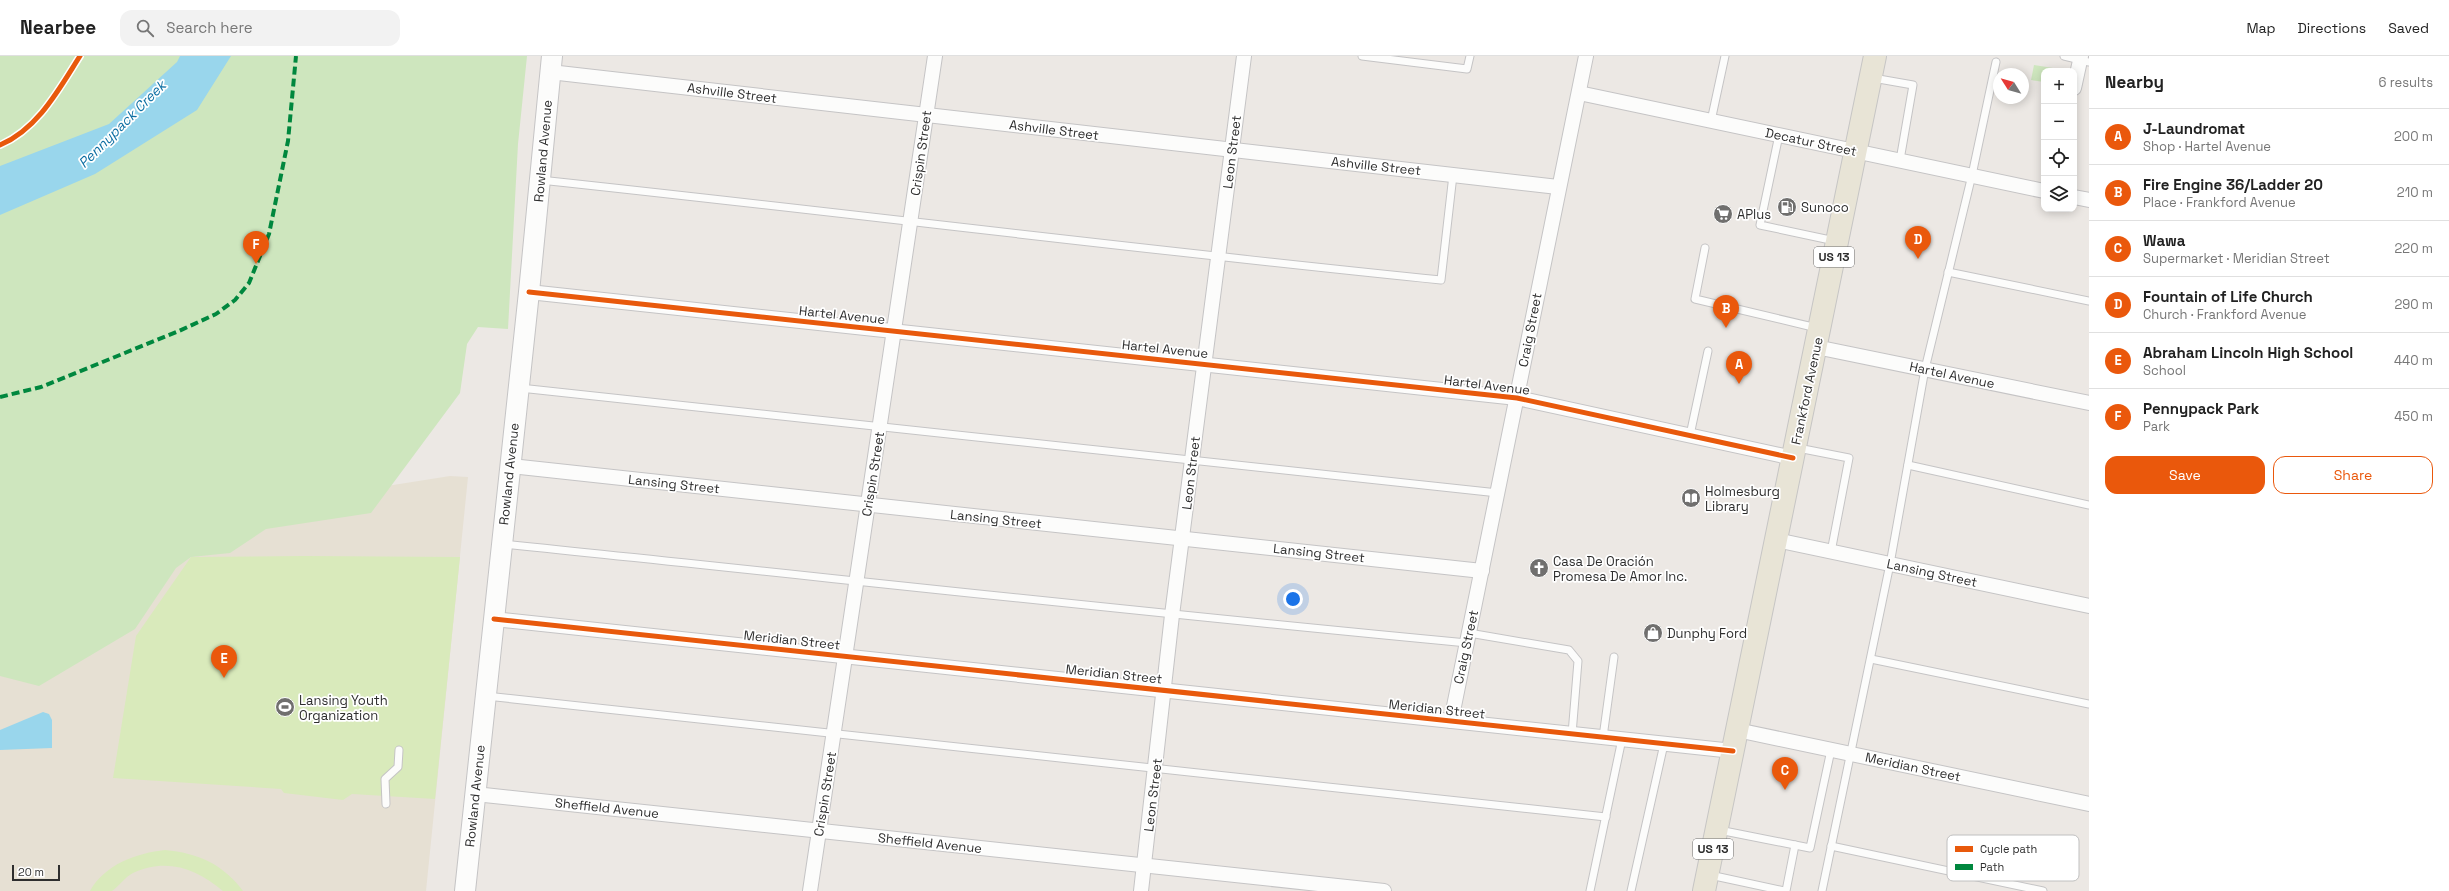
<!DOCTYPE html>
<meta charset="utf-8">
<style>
body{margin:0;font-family:"Space Grotesk",sans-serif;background:#f2f2f2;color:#222}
.controls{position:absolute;right:12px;top:12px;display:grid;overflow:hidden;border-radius:8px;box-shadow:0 2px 10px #0003}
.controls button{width:36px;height:36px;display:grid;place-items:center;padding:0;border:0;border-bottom:1px solid #e0e0e0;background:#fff;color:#222;font:20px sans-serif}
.compass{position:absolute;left:1993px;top:12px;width:36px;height:36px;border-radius:50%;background:#fff;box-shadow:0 2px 10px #0003;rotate:307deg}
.scale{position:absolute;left:12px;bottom:10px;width:48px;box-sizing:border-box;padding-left:4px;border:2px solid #2e2e2e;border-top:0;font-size:11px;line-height:14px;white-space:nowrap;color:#2e2e2e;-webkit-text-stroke:3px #fff;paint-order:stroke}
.you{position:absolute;left:1293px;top:543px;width:14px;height:14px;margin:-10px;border:3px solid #fff;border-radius:50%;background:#1a73e8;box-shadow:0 0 0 6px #1a73e833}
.badge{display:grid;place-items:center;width:26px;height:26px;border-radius:50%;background:#ea580c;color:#fff;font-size:13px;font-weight:700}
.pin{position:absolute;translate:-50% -33px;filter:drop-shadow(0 1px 2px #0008)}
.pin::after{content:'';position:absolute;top:21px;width:14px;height:12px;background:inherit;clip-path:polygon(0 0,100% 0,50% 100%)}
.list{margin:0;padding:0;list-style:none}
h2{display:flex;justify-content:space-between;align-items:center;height:52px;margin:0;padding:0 16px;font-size:17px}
h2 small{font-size:13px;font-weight:400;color:#767676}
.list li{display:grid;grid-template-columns:26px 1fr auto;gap:12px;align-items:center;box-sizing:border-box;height:56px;padding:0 16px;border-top:1px solid #e0e0e0}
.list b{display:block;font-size:15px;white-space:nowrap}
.list p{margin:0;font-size:13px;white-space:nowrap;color:#767676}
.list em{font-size:13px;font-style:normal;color:#767676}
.actions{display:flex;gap:8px;padding:12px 16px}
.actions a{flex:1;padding:9px 0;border:1px solid #ea580c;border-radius:12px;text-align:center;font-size:14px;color:#ea580c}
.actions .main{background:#ea580c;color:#fff}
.icon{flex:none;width:22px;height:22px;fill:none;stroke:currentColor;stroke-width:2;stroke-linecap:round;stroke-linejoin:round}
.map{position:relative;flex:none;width:2089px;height:835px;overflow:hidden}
header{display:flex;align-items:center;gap:24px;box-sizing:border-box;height:56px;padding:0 20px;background:#fff;border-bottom:1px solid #e0e0e0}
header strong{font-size:19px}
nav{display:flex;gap:22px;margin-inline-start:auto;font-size:14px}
.search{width:280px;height:36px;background:#f2f2f2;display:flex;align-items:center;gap:10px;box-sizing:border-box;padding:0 14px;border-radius:12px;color:#767676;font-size:15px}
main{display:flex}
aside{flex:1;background:#fff}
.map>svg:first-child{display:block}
</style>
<header>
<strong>Nearbee</strong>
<div class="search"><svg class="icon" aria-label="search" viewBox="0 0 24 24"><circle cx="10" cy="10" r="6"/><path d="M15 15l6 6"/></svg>Search here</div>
<nav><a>Map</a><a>Directions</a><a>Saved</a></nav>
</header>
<main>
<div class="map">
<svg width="2089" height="835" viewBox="0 0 2089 835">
<rect width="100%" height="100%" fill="#ece8e4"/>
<!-- education -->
<polygon fill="#e6e0d3" points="450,420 468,421 426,835 0,835 0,491"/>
<!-- green -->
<g fill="#cee6be">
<polygon points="0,0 527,0 518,88 508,273 478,271 467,288 460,337 371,457 266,473 230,497 191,501 176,512 135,573 39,630 0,620"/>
<polygon points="2034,9 2053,12 2052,15 2044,15 2044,26 2031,24"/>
</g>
<!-- pitch -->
<g fill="#d9eabb">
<polygon points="304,500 460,501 435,743 352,738 343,744 284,737 281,733 113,722 136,580 191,501"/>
<path d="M 165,794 C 198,797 223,808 243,835 L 223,835 C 197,813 167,801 133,817 C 125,821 119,830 112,835 C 107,835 96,835 90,835 C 105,808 137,797 165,794 Z"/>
</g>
<!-- water -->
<g fill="#99d6ec">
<polygon points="180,0 231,0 197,54 95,118 0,159 0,110 109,68 177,6"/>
<polygon points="43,656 49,658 52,664 52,692 0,694 0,674"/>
</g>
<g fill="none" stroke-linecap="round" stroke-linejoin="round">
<!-- lane casing -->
<g stroke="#c5c4c5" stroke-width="9">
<g id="lane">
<polyline points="1362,0 1467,13 1470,0"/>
<polyline points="2064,0 2089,6"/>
<polyline points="1873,22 1913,29 1900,104"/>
<polyline points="1711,65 1725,0"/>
<polyline points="1779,79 1760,169 1835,185"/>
<path d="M 540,124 C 841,156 1141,194 1441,224 L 1453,119"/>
<polyline points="1705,192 1695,243 1817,272"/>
<polyline points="1948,216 2089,245"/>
<polyline points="520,332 1498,437"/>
<polyline points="1690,379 1708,295"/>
<polyline points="1798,392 1849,402 1831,496"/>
<polyline points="1908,409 2089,449"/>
<path d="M 503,488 C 825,521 1145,557 1467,587"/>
<polyline points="1469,577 1569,594 1578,605 1572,678"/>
<polyline points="1871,603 2089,648"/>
<polyline points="486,640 1606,761"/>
<polyline points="1603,681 1614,601"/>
<polyline points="386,748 385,723 398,711 399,694"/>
<polyline points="1719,774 1810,792 1831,694"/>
<polyline points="1831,790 2043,835"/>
<polyline points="1710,819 1784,835"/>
<polyline points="1590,835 1622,683"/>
<polyline points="1631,835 1664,688"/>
<polyline points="1786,835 1795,789"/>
<polyline points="1822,835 1890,508 1925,313 1972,119 1996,6"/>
</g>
</g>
<!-- street casing -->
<g stroke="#c5c4c5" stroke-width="16">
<g id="street">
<polyline points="550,16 1558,131"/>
<polyline points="2074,32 2081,0"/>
<polyline points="1579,37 2044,135"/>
<polyline points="2074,141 2089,144"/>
<polyline points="529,236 1517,342 1793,402"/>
<polyline points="1816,291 2089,347"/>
<polyline points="511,410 1482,515"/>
<polyline points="1776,484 2089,550"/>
<polyline points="494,563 1733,695"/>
<polyline points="1451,665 1586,0"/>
<polyline points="1737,674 2089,748"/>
<polyline points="475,738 1384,835"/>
<polyline points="810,835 935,0"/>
<polyline points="1141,835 1172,559 1244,0"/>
</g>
</g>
<!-- secondary casing -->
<g stroke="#c5c4c5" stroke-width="22">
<polyline id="secondary" points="465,835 529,236 552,0"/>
</g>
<!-- primary casing -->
<g stroke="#c6c5c4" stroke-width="24">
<polyline id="primary" points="1704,835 1875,0"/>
</g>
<!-- lane -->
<use href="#lane" stroke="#fcfcfb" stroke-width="7"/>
<!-- street -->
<use href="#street" stroke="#fcfcfb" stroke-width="14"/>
<!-- secondary -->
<use href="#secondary" stroke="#fcfcfb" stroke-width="20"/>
<!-- primary -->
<use href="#primary" stroke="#e8e4d6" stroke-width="22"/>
<!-- quiet -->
<polyline stroke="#00873e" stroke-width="4" stroke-dasharray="8 4" stroke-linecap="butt" points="0,341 41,331 179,275 216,258 235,244 249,227 269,178 288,85 296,0"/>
<!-- cycleway casing -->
<g stroke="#fff" stroke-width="8">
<g id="cycleway">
<path d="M 0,89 C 38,73 59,33 80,0"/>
<polyline points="529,236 1517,342 1793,402"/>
<polyline points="494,563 1733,695"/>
</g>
</g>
<!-- cycleway -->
<use href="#cycleway" stroke="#e8590c" stroke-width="5"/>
</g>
<!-- icons -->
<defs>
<g id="fuel-disc" transform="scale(1)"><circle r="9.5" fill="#706f6e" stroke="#fff"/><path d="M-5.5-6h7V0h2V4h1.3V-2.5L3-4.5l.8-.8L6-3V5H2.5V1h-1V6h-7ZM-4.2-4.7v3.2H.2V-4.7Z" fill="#fff"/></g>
<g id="supermarket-disc" transform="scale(1)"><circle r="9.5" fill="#706f6e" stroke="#fff"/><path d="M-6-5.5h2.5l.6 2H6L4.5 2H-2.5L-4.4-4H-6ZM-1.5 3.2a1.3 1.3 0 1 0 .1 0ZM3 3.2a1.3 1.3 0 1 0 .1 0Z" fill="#fff"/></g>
<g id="library-disc" transform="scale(1)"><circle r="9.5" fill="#706f6e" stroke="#fff"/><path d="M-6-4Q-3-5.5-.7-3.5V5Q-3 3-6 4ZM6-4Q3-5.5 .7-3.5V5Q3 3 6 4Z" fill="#fff"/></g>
<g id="church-disc" transform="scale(1)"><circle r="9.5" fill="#706f6e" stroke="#fff"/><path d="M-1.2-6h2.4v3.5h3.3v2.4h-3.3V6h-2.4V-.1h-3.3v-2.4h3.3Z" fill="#fff"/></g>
<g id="shop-disc" transform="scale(1)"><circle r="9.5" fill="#706f6e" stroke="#fff"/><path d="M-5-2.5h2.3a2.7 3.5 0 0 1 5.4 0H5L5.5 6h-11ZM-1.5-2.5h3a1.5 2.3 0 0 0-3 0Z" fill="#fff"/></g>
<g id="stadium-disc" transform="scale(1)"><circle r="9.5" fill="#706f6e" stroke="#fff"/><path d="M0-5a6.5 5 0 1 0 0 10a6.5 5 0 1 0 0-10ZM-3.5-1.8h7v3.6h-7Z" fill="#fff"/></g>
</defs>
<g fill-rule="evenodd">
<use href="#fuel-disc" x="1787" y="151"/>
<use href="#supermarket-disc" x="1723" y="158"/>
<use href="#library-disc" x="1691" y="442"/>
<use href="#church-disc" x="1539" y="512"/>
<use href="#shop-disc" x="1653" y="577"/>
<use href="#stadium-disc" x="285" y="651"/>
</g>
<g text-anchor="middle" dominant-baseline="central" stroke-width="3.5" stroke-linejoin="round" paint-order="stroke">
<!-- shield labels -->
<g fill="#fff" stroke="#6d6d6d" stroke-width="1">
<rect x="1814" y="191" width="40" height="20" rx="3"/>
<rect x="1693" y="783" width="40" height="20" rx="3"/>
</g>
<g font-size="12" font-weight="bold" fill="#2e2e2e">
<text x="1834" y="201">US 13</text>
<text x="1713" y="793">US 13</text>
</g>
<!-- street labels -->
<g font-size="13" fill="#2e2e2e" stroke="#fff">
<text transform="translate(732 37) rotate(7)">Ashville Street</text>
<text transform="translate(1054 74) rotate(7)">Ashville Street</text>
<text transform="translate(1811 86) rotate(12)">Decatur Street</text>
<text transform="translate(543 95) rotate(-85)">Rowland Avenue</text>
<text transform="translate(1232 96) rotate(-83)">Leon Street</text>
<text transform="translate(921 97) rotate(-82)">Crispin Street</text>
<text transform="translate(1376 110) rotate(6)">Ashville Street</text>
<text transform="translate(842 259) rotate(6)">Hartel Avenue</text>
<text transform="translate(1530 274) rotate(-79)">Craig Street</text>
<text transform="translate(1165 293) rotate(6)">Hartel Avenue</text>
<text transform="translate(1952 319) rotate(12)">Hartel Avenue</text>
<text transform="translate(1487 329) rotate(7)">Hartel Avenue</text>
<text transform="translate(1807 335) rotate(-78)">Frankford Avenue</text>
<text transform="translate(1191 417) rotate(-83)">Leon Street</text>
<text transform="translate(509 418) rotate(-84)">Rowland Avenue</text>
<text transform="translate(873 418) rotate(-81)">Crispin Street</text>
<text transform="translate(674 428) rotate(6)">Lansing Street</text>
<text transform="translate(996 463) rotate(6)">Lansing Street</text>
<text transform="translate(1319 497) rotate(6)">Lansing Street</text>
<text transform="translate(1932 517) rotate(12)">Lansing Street</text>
<text transform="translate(792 584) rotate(6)">Meridian Street</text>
<text transform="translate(1466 591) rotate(-78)">Craig Street</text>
<text transform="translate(1114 618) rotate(6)">Meridian Street</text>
<text transform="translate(1437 653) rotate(6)">Meridian Street</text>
<text transform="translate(1913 711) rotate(12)">Meridian Street</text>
<text transform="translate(825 738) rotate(-81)">Crispin Street</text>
<text transform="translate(1153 739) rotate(-83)">Leon Street</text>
<text transform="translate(475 740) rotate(-84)">Rowland Avenue</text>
<text transform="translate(607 752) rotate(6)">Sheffield Avenue</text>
<text transform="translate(930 787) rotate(6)">Sheffield Avenue</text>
</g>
<!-- poi labels -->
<g font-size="13" fill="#2e2e2e" stroke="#fff" text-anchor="start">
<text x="1801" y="151">Sunoco</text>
<text x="1737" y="158">APlus</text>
<text x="1705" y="435">Holmesburg<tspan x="1705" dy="15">Library</tspan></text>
<text x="1553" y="505">Casa De Oración<tspan x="1553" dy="15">Promesa De Amor Inc.</tspan></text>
<text x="1667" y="577">Dunphy Ford</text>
<text x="299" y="644">Lansing Youth<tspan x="299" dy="15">Organization</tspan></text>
</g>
<!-- water labels -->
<g font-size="14" font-style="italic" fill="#0d6fa3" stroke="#fff">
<text transform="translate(122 68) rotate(-45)">Pennypack Creek</text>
</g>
</g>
<!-- legend -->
<rect x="1947" y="779" width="132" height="46" rx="6" fill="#fff" stroke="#c0c0c0" stroke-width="1"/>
<rect x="1955" y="790" width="18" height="6" fill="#e8590c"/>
<rect x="1955" y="808" width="18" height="6" fill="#00873e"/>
<g font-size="11" fill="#2e2e2e">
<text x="1980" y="797">Cycle path</text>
<text x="1980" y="815">Path</text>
</g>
</svg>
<div class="controls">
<button>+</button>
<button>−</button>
<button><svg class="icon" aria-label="locate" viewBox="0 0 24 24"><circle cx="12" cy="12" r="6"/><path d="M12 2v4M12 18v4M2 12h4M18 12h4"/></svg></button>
<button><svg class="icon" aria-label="layers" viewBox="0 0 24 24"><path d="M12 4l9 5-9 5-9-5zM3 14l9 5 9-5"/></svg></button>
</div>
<svg class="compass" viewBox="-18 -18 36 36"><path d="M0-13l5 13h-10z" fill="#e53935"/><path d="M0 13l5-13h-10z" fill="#767676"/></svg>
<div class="scale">20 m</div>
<div class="you"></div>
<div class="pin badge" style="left:1739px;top:328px">A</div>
<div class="pin badge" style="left:1726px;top:272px">B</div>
<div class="pin badge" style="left:1785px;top:734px">C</div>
<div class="pin badge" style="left:1918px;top:203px">D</div>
<div class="pin badge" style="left:224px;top:622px">E</div>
<div class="pin badge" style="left:256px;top:208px">F</div>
</div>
<aside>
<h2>Nearby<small>6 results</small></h2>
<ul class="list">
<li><span class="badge">A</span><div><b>J-Laundromat</b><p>Shop · Hartel Avenue</p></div><em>200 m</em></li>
<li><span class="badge">B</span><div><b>Fire Engine 36/Ladder 20</b><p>Place · Frankford Avenue</p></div><em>210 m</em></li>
<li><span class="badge">C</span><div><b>Wawa</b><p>Supermarket · Meridian Street</p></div><em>220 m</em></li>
<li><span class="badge">D</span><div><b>Fountain of Life Church</b><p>Church · Frankford Avenue</p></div><em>290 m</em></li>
<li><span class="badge">E</span><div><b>Abraham Lincoln High School</b><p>School</p></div><em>440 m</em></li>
<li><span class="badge">F</span><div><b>Pennypack Park</b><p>Park</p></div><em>450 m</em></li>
</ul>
<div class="actions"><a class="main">Save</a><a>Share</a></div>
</aside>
</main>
